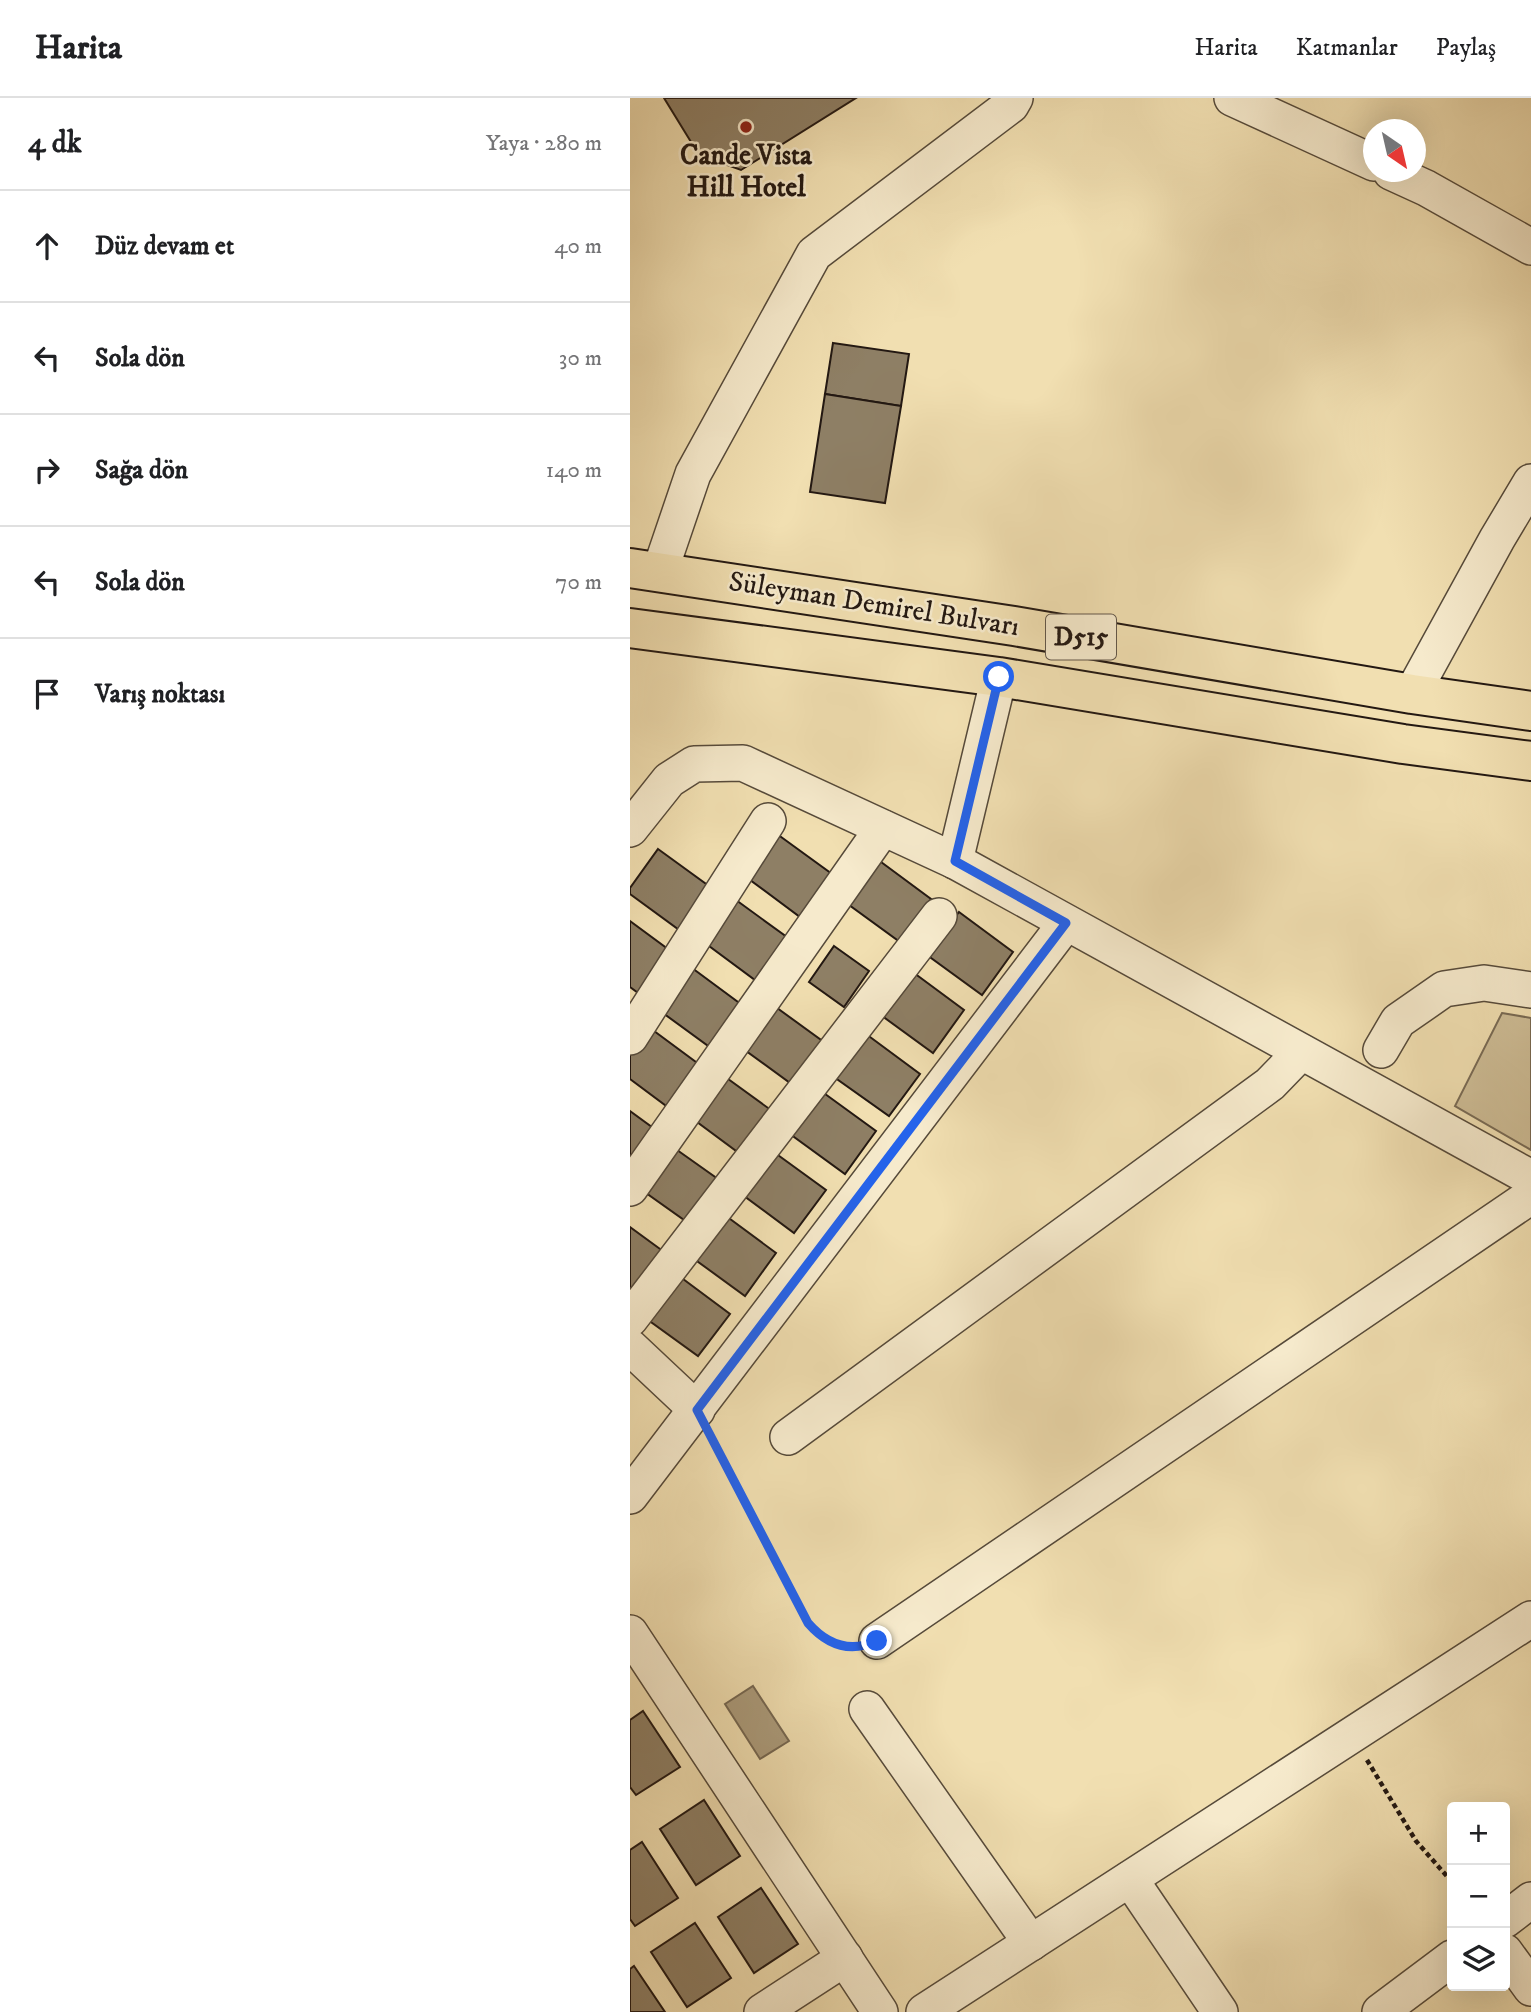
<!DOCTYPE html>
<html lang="tr">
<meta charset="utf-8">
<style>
body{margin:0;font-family:"IM FELL DW Pica",serif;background:#f6f6f6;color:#202124}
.controls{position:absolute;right:21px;bottom:21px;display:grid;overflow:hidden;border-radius:7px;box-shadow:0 7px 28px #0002}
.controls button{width:63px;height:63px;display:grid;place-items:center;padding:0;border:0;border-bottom:2px solid #e0e0e0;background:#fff;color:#202124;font:35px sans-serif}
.compass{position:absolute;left:733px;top:21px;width:63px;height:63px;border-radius:50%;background:#fff;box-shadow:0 7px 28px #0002;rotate:146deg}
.stop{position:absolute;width:21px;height:21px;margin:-16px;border:5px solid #2563eb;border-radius:50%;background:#fff}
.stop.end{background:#2563eb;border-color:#fff;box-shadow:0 2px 7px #0008}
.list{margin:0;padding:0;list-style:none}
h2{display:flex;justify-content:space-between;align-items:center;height:91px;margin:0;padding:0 28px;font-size:30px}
h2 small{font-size:23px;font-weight:400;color:#757577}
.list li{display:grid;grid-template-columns:46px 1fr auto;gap:21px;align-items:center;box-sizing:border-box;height:112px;padding:0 28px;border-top:2px solid #e0e0e0}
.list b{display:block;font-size:26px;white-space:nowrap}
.list em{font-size:23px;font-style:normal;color:#757577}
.icon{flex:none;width:38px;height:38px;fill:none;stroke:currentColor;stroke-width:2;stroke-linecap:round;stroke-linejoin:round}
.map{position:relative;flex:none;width:901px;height:1914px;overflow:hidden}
header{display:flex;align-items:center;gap:42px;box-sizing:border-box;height:98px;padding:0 35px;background:#fff;border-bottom:2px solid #e0e0e0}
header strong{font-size:33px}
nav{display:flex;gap:38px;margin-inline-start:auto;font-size:24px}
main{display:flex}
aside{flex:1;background:#fff}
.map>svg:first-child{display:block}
</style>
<header>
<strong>Harita</strong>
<nav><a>Harita</a><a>Katmanlar</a><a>Paylaş</a></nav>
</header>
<main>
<aside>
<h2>4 dk<small>Yaya · 280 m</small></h2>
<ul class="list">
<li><svg class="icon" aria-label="ahead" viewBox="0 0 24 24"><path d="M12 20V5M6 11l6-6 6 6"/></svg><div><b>Düz devam et</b></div><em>40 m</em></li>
<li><svg class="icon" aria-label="left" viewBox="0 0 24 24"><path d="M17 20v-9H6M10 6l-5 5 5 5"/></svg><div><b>Sola dön</b></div><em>30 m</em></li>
<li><svg class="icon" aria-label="right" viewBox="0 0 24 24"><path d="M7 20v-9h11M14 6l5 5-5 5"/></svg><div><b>Sağa dön</b></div><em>140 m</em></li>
<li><svg class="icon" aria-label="left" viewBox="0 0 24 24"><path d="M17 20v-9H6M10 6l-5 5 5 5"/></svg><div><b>Sola dön</b></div><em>70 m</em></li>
<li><svg class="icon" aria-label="arrive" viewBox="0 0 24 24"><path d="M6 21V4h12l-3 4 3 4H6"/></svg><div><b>Varış noktası</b></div></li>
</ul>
</aside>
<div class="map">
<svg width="901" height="1914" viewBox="0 0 901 1914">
<rect width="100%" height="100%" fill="#f1dfb1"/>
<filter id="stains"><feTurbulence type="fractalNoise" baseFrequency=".00286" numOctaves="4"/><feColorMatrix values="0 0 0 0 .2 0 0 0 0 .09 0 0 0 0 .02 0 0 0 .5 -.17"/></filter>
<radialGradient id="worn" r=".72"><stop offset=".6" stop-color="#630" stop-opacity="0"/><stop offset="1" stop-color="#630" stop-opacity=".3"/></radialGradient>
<!-- green -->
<polygon fill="#cebd96" stroke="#786a54" stroke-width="2" points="872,915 901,920 901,1052 825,1008"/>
<!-- water -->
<polygon fill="#ab9b7b" stroke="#756751" stroke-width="2" points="123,1588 159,1643 130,1661 95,1606"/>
<!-- building -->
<g fill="#8e7f65" stroke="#231812" stroke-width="2">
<polygon points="34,0 226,0 111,72 69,57"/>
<polygon points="203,245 279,256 271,308 195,296"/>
<polygon points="195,296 271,308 255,405 180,394"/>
<polygon points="147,736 202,776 170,819 116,779"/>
<polygon points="28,751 83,791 52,834 0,796 0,790"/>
<polygon points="247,761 301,801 270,844 215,804"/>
<polygon points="106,802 161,842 129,885 75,845"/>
<polygon points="329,814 383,854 352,897 297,857"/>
<polygon points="0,823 46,857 15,900 0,889"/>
<polygon points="204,848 239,873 214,909 179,884"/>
<polygon points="58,867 112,907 81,950 26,910"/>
<polygon points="280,872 334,912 303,955 248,915"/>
<polygon points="143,907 198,947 167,990 112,950"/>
<polygon points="20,930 74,970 43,1013 0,981 0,957"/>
<polygon points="236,936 290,976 259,1018 204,979"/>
<polygon points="94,978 149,1018 117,1061 63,1021"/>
<polygon points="191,993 246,1033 215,1076 160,1036"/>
<polygon points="0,1013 30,1035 0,1075"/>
<polygon points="40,1047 95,1086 64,1129 9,1090"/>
<polygon points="141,1052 196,1092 164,1135 110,1095"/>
<polygon points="92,1115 146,1155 115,1198 60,1158"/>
<polygon points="0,1129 41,1159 0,1195"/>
<polygon points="45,1175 100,1216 68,1258 14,1219"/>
<polygon points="13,1613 50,1669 6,1697 0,1689 0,1622"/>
<polygon points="74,1702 110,1758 66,1787 30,1731"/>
<polygon points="12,1744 48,1800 5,1828 0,1821 0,1752"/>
<polygon points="131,1790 168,1846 124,1875 88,1819"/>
<polygon points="65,1825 101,1880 57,1909 21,1854"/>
<polygon points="4,1868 35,1914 0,1914 0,1871"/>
</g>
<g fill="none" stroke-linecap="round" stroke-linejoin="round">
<!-- minor casing -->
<g stroke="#564a3a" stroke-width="38">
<g id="minor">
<polyline points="602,0 744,65"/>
<polyline points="761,74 796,90 901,149"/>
<polyline points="30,473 63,376 184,156 381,7 385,0"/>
<polyline points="782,596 867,441 901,384"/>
<polyline points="0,731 39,682 64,666 113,665 325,763 901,1080"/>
<polyline points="325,763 369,579"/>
<polyline points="0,939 138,723"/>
<polyline points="751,952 768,923 814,891 854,885 901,892"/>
<polyline points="0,1090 253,730"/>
<polyline points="0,1221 309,818"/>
<polyline points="0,1249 67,1312"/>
<polyline points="158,1339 640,986 671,954"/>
<polyline points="0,1398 436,825"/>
<polyline points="0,1535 250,1914"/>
<polyline points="247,1543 901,1098"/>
<polyline points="237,1611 401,1845"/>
<polyline points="500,1781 590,1914"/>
<polyline points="875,1822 901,1802"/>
<polyline points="875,1854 901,1890"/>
<polyline points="132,1914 215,1860"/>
<polyline points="294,1914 901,1521"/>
<polyline points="750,1914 822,1860"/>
</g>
</g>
<!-- highway casing -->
<g stroke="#231812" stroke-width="42">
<g id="highway">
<polyline points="0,470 384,528 782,596 901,613"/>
<polyline points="0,530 369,579 773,646 901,663"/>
</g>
</g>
<!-- path -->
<g stroke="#231812" stroke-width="4.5" stroke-dasharray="5 3.5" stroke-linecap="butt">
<path d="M 82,1341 L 178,1525 C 189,1537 199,1546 216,1549"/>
<polyline points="737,1662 786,1743 822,1784"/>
</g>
<!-- minor -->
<use href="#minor" stroke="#f6eacc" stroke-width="35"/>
<!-- highway -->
<use href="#highway" stroke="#f1dfb1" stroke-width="38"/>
</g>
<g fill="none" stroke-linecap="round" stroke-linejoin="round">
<!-- route -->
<path stroke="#2563eb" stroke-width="9" d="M 247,1543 C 220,1555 197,1547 178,1525 L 67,1312 L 436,825 L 325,763 L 369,579"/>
</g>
<!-- markers -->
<circle fill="#8f2418" stroke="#f6eacc" stroke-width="2.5" cx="116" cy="29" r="7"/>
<g text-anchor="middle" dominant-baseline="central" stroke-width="5" stroke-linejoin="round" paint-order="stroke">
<!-- shield labels -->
<rect fill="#f6eacc" stroke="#62574a" stroke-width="2" x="416" y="516.5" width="70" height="45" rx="5"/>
<g font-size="26" font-weight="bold" fill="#231812">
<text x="451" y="539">D515</text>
</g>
<!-- poi labels -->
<g font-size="28" font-weight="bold" fill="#231812" stroke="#f6eacc">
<text x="116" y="57">Cande Vista<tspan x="116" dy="32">Hill Hotel</tspan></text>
</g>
<!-- street labels -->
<g font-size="28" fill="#231812" stroke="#f6eacc">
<text transform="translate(244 506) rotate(9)">Süleyman Demirel Bulvarı</text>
</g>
</g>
<rect width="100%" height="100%" filter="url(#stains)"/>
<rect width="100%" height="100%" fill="url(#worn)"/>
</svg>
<div class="controls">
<button>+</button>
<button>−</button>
<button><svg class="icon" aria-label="layers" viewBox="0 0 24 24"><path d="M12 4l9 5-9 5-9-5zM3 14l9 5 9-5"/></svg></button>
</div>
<svg class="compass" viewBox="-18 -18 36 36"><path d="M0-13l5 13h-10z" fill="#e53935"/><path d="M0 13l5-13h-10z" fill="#757577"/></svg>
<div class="stop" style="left:369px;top:579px"></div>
<div class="stop end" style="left:247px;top:1543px"></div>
</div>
</main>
